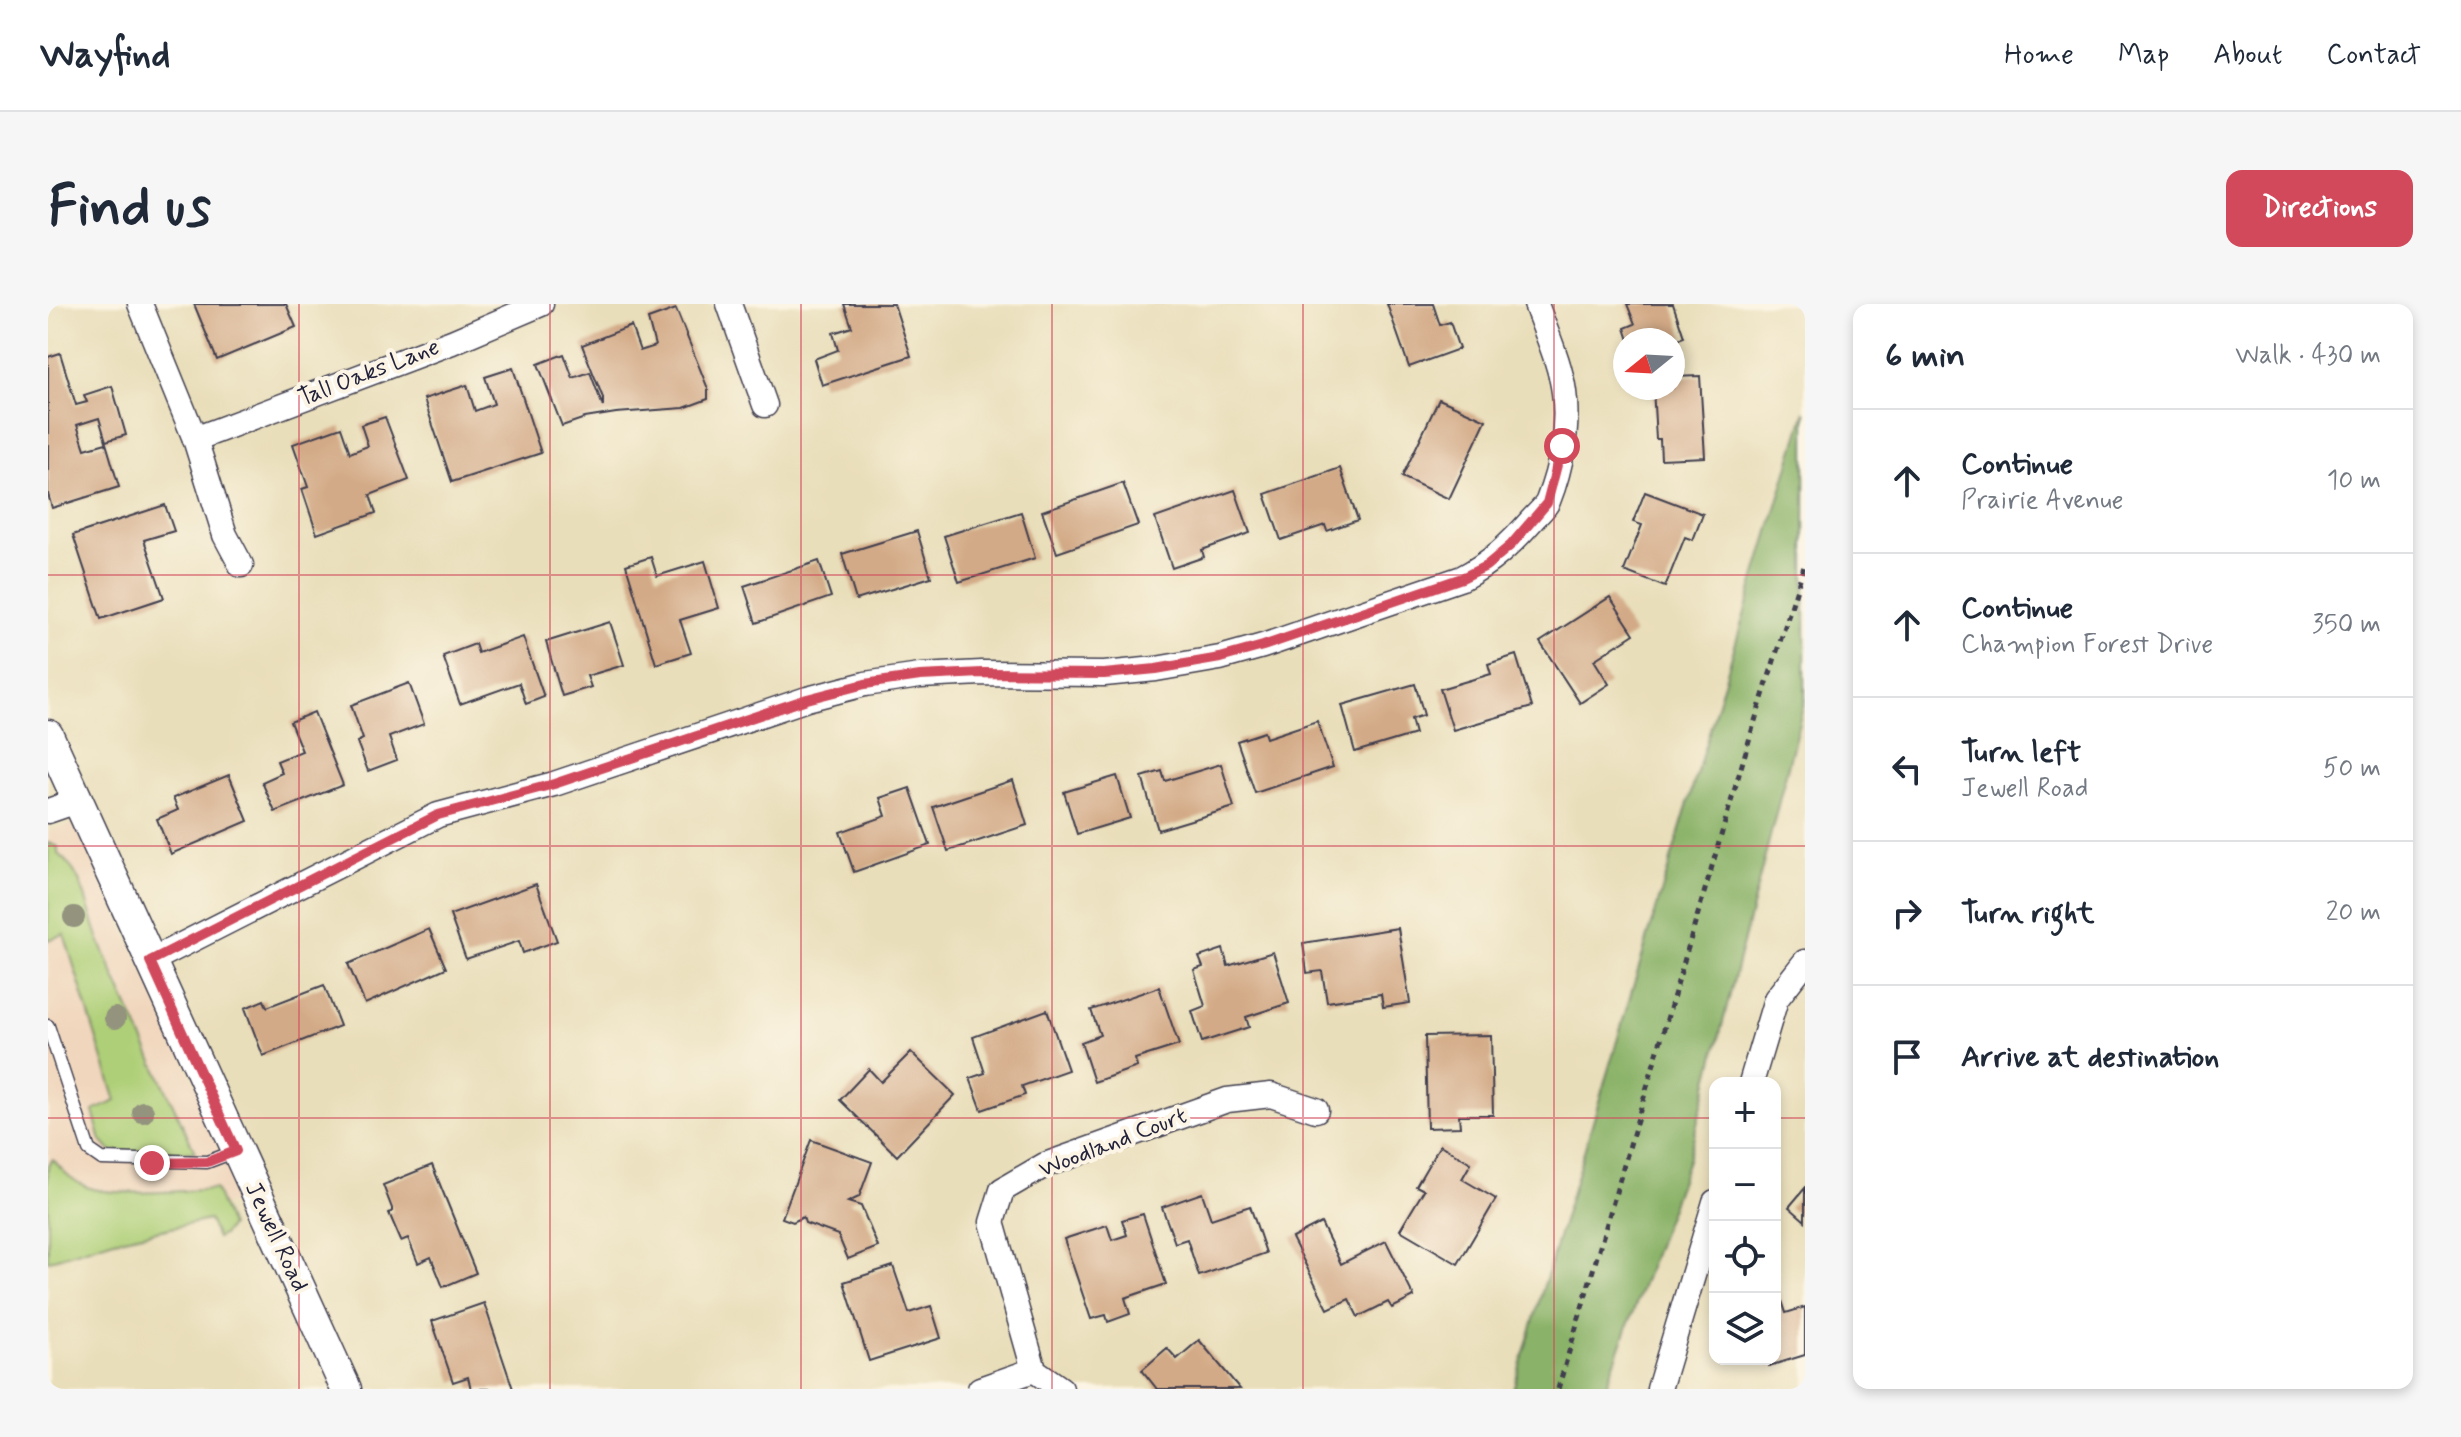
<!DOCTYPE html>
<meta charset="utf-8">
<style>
body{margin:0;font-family:Mynerve,sans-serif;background:#f6f6f7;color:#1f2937}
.controls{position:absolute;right:24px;bottom:24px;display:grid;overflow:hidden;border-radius:16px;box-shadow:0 4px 12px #0003}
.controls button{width:72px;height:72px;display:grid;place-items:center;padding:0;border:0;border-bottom:2px solid #e0e1e3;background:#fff;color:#1f2937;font:40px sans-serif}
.compass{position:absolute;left:1565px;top:24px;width:72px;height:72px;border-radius:50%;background:#fff;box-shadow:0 4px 12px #0003;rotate:252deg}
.stop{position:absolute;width:24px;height:24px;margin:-18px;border:6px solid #d1495b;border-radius:50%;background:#fff}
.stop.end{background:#d1495b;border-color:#fff;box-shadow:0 2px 8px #0008}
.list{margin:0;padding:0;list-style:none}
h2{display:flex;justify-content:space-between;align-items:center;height:104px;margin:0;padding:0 32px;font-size:34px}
h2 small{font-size:26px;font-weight:400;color:#747a83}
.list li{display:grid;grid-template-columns:52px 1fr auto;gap:24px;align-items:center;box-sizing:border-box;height:144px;padding:0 32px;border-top:2px solid #e0e1e3}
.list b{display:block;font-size:30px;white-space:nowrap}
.list p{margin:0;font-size:26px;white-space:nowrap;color:#747a83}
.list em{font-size:26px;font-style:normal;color:#747a83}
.icon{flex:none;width:44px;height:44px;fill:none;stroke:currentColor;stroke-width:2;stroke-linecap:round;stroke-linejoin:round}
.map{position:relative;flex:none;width:1757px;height:1085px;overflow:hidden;border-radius:16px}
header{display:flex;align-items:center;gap:48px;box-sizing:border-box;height:112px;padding:0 40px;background:#fff;border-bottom:2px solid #e0e1e3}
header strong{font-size:38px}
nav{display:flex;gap:44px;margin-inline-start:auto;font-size:28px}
.intro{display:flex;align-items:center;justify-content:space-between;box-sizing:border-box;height:192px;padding:0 48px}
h1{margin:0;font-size:56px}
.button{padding:20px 36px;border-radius:16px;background:#d1495b;color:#fff;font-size:28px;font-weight:700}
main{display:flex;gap:48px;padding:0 48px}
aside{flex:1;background:#fff;border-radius:16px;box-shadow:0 4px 12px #0003}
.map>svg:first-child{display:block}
</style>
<header>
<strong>Wayfind</strong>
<nav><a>Home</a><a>Map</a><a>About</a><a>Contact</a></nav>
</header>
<div class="intro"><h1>Find us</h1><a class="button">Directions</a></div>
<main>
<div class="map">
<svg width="1757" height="1085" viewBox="0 0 1757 1085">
<rect width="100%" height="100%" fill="#fcf5e5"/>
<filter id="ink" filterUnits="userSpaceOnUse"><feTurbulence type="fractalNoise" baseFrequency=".0125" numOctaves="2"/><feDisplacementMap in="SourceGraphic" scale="16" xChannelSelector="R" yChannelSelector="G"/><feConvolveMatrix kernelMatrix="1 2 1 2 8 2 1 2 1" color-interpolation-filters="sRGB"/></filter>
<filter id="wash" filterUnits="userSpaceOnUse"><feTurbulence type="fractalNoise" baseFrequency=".006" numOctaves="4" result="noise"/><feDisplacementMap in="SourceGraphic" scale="32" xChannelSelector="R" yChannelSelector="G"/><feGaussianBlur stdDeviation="1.8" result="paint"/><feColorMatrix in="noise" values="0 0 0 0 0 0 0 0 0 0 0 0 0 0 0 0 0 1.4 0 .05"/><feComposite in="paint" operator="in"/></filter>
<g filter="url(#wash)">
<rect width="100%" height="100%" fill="#e9deba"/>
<!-- built -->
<polygon fill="#f0d6bc" points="27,519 199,894 0,958 0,528"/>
<!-- green -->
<g fill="#aecf77" stroke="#687859" stroke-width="2">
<path d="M 0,539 L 10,543 L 10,550 C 37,569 40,610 52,638 C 81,709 115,778 147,848 L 62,847 L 53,837 L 45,807 L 68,797 L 16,630 L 0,636 Z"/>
<path d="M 5,855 C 14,867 24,877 39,883 C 62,893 138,887 167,885 L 182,922 L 176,930 L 169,934 L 161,916 L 66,936 L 0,957 L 0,861 Z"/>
</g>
<!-- forest -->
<polygon fill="#8ab268" stroke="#566a52" stroke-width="2" points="1757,107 1757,395 1640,856 1557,1085 1465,1085"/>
<g id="blocks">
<!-- building -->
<g fill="#d3aa87">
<polygon points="146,0 238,0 248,23 169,56"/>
<polygon points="796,0 846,0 863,52 774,81 766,55 790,46 785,29 804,23"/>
<polygon points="1339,0 1385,0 1392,21 1402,18 1411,45 1361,63"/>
<polygon points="1579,0 1625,0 1636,33 1625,37 1581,36 1577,24 1587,20"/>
<polygon points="628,5 660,85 660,95 636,104 568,109 537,114 514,122 490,60 516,50 525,74 542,68 555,103 555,94 534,41 583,22 592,47 607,42 600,15"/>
<polygon points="12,49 28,101 39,98 36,91 64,82 78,131 58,137 51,114 29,121 37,145 58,139 71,183 4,204 0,190 0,53"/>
<polygon points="465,64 493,149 404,178 376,95 419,81 427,107 446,100 437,73"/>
<polygon points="1652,72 1657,153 1613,155 1612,135 1608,135 1605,84 1625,84 1625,73"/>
<polygon points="1391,95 1438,116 1401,195 1354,173"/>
<polygon points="337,113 361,176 322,191 328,209 269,230 254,185 260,183 245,140 293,123 302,149 320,142 313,121"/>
<polygon points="1292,164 1310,216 1279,227 1277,221 1233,236 1217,190"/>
<polygon points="1075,179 1090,221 1009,249 994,207"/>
<polygon points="1187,186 1202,229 1154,246 1156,253 1124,264 1107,214"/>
<polygon points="1597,188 1655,210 1645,236 1637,233 1617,283 1576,267 1594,221 1585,218"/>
<polygon points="117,201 126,227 96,236 116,294 53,315 25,231"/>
<polygon points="973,208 987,254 911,278 896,232"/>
<polygon points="869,227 883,273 808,296 794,250"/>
<polygon points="603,253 609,272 657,257 671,304 632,316 643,349 608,360 578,261"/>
<polygon points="771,257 783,293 708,319 696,282"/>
<polygon points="1562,293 1586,330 1546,356 1561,380 1532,399 1492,338"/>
<polygon points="562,318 576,361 539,372 543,383 514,392 498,338"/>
<polygon points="475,333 496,393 478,400 471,379 412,400 395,352 427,340 430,349"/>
<polygon points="1468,351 1484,403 1405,426 1392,385 1443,370 1440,360"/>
<polygon points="361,379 376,420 341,433 349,456 320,467 309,438 315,435 303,401"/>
<polygon points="1367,380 1376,411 1363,415 1367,430 1307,448 1294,401"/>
<polygon points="266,408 295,481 227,508 214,478 234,469 229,457 254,447 242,418"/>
<polygon points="1269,417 1285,463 1207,489 1189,437 1216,428 1218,434"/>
<polygon points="1173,460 1186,503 1110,526 1094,473 1114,467 1117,477"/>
<polygon points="181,471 200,517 123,550 109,515 130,506 125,494"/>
<polygon points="1069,472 1082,514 1029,530 1016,488"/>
<polygon points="965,476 979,521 900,547 885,503"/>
<polygon points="862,484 882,541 806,568 792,528 838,512 832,494"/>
<polygon points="488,580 509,637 475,649 471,637 418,655 402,611"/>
<polygon points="1350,624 1362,699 1335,703 1333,690 1279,698 1274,667 1259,669 1255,639"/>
<polygon points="381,625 398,664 317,700 300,660"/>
<polygon points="1175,645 1180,662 1225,648 1241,699 1198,713 1201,723 1154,738 1144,707 1157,702 1146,666 1155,663 1151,653"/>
<polygon points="276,681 292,722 215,752 197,704 216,696 219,703"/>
<polygon points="1111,683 1131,741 1087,755 1089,763 1046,778 1033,738 1052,731 1043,706"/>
<polygon points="999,706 1020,766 974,782 977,791 934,806 922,774 937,769 925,733"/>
<polygon points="1443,731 1445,811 1411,811 1412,823 1379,824 1377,732"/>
<polygon points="863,748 907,791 849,852 792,796 821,765 833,778"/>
<polygon points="763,836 824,858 811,893 800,898 813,902 830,943 800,955 790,931 757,919 755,913 745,918 734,914"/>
<polygon points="1392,841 1423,859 1414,875 1448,895 1410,960 1352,926 1376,886 1368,882"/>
<polygon points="384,861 428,969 395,983 383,953 370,959 360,934 353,937 341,909 345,907 335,881"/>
<polygon points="1757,884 1757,917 1741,903"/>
<polygon points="1154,889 1163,915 1202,902 1218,949 1151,972 1139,935 1127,939 1114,903"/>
<polygon points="1095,910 1118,980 1077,994 1082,1010 1060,1018 1058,1011 1043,1015 1016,935 1059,921 1064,936 1079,931 1074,916"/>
<polygon points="1273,919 1293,960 1338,937 1366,993 1344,1004 1340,998 1310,1013 1301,995 1280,1005 1244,934"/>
<polygon points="845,962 861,1009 883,1002 893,1034 821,1057 796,978"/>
<polygon points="1727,975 1738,1009 1757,1003 1757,1051 1721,1062 1719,1055 1727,1055"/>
<polygon points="436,999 465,1085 423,1085 420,1073 405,1078 384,1017"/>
<polygon points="1151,1036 1192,1085 1109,1085 1094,1066 1119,1044 1129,1055"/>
</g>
</g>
</g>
<g filter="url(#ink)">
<use href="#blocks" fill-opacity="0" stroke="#403e4e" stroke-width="2"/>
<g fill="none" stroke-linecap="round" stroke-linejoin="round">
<!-- service casing -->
<g stroke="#403e4e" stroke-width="15">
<polyline id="service" points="0,722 41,846 54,855 159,858 188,847"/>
</g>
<!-- minor casing -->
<g stroke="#403e4e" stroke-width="27">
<g id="minor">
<polyline points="92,0 147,135 177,231 193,261"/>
<polyline points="681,0 717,101"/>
<polyline points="147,135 404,38 493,0"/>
<polyline points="0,507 29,497"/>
<path d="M 102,657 L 390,511 L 506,480 L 759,395 L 817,380 L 872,372 L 934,369 L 1056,370 L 1108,365 L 1172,354 L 1215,342 L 1414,274 C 1443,259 1463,240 1484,216 C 1489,210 1497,204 1500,197 C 1513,164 1521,123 1516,88 C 1512,58 1498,29 1488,0"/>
<polyline points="1703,779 1728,695 1757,658"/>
<polyline points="986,1066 944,918 954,886 997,861 1179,796 1223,791 1268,806"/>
<polyline points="986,1066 1013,1085"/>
<polyline points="932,1085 986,1066"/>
<polyline points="1611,1085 1667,898"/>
</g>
</g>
<!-- tertiary casing -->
<g stroke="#403e4e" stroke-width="33">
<polyline id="tertiary" points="0,431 298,1085"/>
</g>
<!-- path -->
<polyline stroke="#403e4e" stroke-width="5" stroke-dasharray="6 6" stroke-linecap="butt" points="1510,1085 1705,423 1757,259"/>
<!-- service -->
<use href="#service" stroke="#fff" stroke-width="12"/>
<!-- minor -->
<use href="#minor" stroke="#fff" stroke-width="24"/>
<!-- tertiary -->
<use href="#tertiary" stroke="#fff" stroke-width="30"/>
</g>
<!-- trees -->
<g fill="#93937e">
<circle cx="26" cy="613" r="11"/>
<circle cx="67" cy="714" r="11"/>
<circle cx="95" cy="808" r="11"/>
</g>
</g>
<g fill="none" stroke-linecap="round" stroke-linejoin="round" filter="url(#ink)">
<!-- route -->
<polyline stroke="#d1495b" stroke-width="10" points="104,859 159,858 188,847 102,657 390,511 506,480 759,395 817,380 872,372 934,369 1056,370 1108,365 1172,354 1215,342 1414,274 1438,262 1463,241 1499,199 1514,142"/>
</g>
<!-- grid -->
<path fill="none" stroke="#d1495b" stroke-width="2" stroke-opacity="0.55" d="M 251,0 L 251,1085M 502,0 L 502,1085M 753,0 L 753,1085M 1004,0 L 1004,1085M 1255,0 L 1255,1085M 1506,0 L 1506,1085M 0,271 L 1757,271M 0,542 L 1757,542M 0,814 L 1667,814M 1727,814 L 1757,814"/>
<g text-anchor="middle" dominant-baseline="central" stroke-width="8" stroke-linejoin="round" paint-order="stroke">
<!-- street labels -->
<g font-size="24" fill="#22223b" stroke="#fcf5e5">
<text transform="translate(321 69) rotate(-21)">Tall Oaks Lane</text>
<text transform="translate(1065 839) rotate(-21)">Woodland Court</text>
<text transform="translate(228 933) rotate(65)">Jewell Road</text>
</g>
</g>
</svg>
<div class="controls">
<button>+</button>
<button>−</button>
<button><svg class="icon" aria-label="locate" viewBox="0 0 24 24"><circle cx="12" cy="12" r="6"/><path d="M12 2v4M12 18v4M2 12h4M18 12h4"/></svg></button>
<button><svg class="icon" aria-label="layers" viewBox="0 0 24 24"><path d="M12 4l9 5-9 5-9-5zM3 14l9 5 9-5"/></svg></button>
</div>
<svg class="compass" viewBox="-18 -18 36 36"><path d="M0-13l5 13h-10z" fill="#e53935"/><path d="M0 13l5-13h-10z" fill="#747a83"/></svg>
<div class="stop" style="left:1514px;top:142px"></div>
<div class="stop end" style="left:104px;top:859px"></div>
</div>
<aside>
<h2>6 min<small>Walk · 430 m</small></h2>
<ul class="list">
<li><svg class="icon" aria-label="ahead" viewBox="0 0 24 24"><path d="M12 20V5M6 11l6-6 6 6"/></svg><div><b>Continue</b><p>Prairie Avenue</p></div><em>10 m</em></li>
<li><svg class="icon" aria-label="ahead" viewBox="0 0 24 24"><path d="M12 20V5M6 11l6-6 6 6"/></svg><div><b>Continue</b><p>Champion Forest Drive</p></div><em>350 m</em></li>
<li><svg class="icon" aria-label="left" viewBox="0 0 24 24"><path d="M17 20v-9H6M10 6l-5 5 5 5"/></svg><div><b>Turn left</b><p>Jewell Road</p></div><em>50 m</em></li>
<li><svg class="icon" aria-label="right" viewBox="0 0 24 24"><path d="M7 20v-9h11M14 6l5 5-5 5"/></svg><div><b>Turn right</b></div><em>20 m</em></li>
<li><svg class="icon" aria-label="arrive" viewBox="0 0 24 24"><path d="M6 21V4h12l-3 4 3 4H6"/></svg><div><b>Arrive at destination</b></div></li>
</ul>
</aside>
</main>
